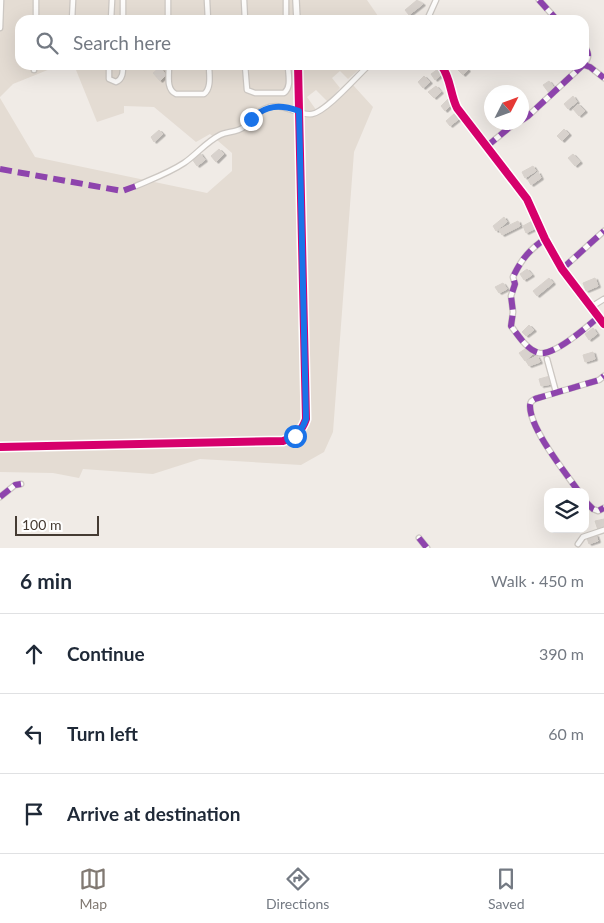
<!DOCTYPE html>
<meta charset="utf-8">
<style>
body{margin:0;font-family:Lato,sans-serif;background:#f2f2f3;color:#1f2937}
.controls{position:absolute;right:15px;bottom:15px;display:grid;overflow:hidden;border-radius:10px;box-shadow:0 5px 20px #0002}
.controls button{width:45px;height:45px;display:grid;place-items:center;padding:0;border:0;border-bottom:1px solid #e0e1e3;background:#fff;color:#1f2937;font:25px sans-serif}
.compass{position:absolute;left:484px;top:85px;width:45px;height:45px;border-radius:50%;background:#fff;box-shadow:0 5px 20px #0002;rotate:48deg}
.scale{position:absolute;left:15px;bottom:12px;width:84px;box-sizing:border-box;padding-left:5px;border:2px solid #453b33;border-top:0;font-size:14px;line-height:18px;white-space:nowrap;color:#453b33;-webkit-text-stroke:4px #fff;paint-order:stroke}
.stop{position:absolute;width:15px;height:15px;margin:-11px;border:4px solid #1a73e8;border-radius:50%;background:#fff}
.stop.end{background:#1a73e8;border-color:#fff;box-shadow:0 1px 5px #0008}
.list{margin:0;padding:0;list-style:none}
h2{display:flex;justify-content:space-between;align-items:center;height:65px;margin:0;padding:0 20px;font-size:21px}
h2 small{font-size:16px;font-weight:400;color:#747a83}
.list li{display:grid;grid-template-columns:32px 1fr auto;gap:15px;align-items:center;box-sizing:border-box;height:80px;padding:0 20px;border-top:1px solid #e0e1e3}
.list b{display:block;font-size:19px;white-space:nowrap}
.list em{font-size:16px;font-style:normal;color:#747a83}
.icon{flex:none;width:28px;height:28px;fill:none;stroke:currentColor;stroke-width:2;stroke-linecap:round;stroke-linejoin:round}
.map{position:relative;flex:none;width:604px;height:548px;overflow:hidden}
.search{position:absolute;background:#fff;box-shadow:0 5px 20px #0002;left:15px;right:15px;top:15px;height:55px;display:flex;align-items:center;gap:12px;box-sizing:border-box;padding:0 18px;border-radius:15px;color:#747a83;font-size:19px}
.sheet{height:305px;background:#fff}
nav{display:flex;justify-content:space-around;align-items:center;box-sizing:border-box;height:70px;border-top:1px solid #e0e1e3;background:#fff;font-size:14px;color:#747a83}
nav a{display:grid;justify-items:center;gap:2px}
nav .on{color:#817972}
.map>svg:first-child{display:block}
</style>
<div class="map">
<svg width="604" height="548" viewBox="0 0 604 548">
<defs>
<filter id="shadow"><feDropShadow dx="2.5" dy="1.5" stdDeviation="0" flood-color="#0004"/></filter>
</defs>
<rect width="100%" height="100%" fill="#f0ebe6"/>
<!-- residential -->
<g fill="#e4dcd3">
<polygon points="0,0 367,0 378,16 375,20 20,20 20,65 60,65 13,84 0,97"/>
<polygon points="74,65 360,65 362,67 348,79 340,71 332,78 340,88 328,102 316,90 307,97 319,114 330,106 353,85 373,107 354,152 333,432 324,452 301,465 200,459 153,474 83,469 79,478 53,473 0,472 0,98 35,157 207,193 232,171 232,153 210,134 196,142 154,107 124,106 124,113 97,122"/>
</g>
<!-- building -->
<g fill="#d8d2cd" stroke="#d8d2cc" filter="url(#shadow)">
<polygon points="417,0 423,4 409,15 405,10"/>
<polygon points="463,65 468,70 463,75 454,66"/>
<polygon points="160,67 166,75 160,81 153,73"/>
<polygon points="438,69 442,74 435,80 431,74"/>
<polygon points="424,76 430,82 423,88 418,82"/>
<polygon points="549,81 555,89 549,93 543,85"/>
<polygon points="436,86 441,92 434,98 428,92"/>
<polygon points="573,96 577,102 568,109 564,104"/>
<polygon points="449,98 453,103 445,111 441,106"/>
<polygon points="578,104 585,111 579,116 573,109"/>
<polygon points="455,113 460,118 450,126 446,121"/>
<polygon points="564,129 569,134 562,141 557,136"/>
<polygon points="159,130 163,134 154,142 151,137"/>
<polygon points="219,149 224,154 216,162 211,156"/>
<polygon points="200,153 205,160 197,166 192,159"/>
<polygon points="573,154 580,162 575,166 568,158"/>
<polygon points="533,166 536,171 525,178 522,172"/>
<polygon points="538,172 541,178 531,185 528,180"/>
<polygon points="504,217 507,222 496,231 493,226"/>
<polygon points="534,220 538,227 526,233 523,226"/>
<polygon points="518,221 520,226 502,235 499,230"/>
<polygon points="527,269 532,275 524,280 520,274"/>
<polygon points="549,278 553,283 537,296 533,291"/>
<polygon points="595,278 598,286 586,291 583,283"/>
<polygon points="503,283 507,289 499,293 495,287"/>
<polygon points="529,325 534,330 526,336 522,332"/>
<polygon points="593,328 597,334 589,340 585,334"/>
<polygon points="528,347 533,354 525,361 519,353"/>
<polygon points="593,352 595,359 585,362 583,355"/>
<polygon points="537,356 540,362 529,366 526,361"/>
<polygon points="550,376 552,384 541,386 539,379"/>
<polygon points="604,519 604,529 598,530 595,521"/>
<polygon points="596,535 598,541 589,544 587,538"/>
</g>
<g fill="none" stroke-linecap="round" stroke-linejoin="round">
<!-- minor casing -->
<g stroke="#ccc7c2" stroke-width="7">
<g id="minor">
<polyline points="168,0 168,20"/>
<polyline points="207,0 208,20"/>
<polyline points="244,0 245,20"/>
<polyline points="286,0 286,20"/>
<polyline points="539,0 557,20"/>
<polyline points="36,20 36,0"/>
<polyline points="72,20 73,0"/>
<polyline points="111,20 112,0"/>
<polyline points="123,20 123,0"/>
<polyline points="427,20 436,0"/>
<polyline points="0,28 1,0"/>
<path d="M 584,45 C 589,53 590,57 584,64"/>
<path d="M 109,65 L 109,79 L 116,82 C 123,79 123,72 123,65"/>
<path d="M 169,65 C 169,75 166,90 176,94 L 204,94 C 212,88 209,74 209,65"/>
<path d="M 245,65 L 247,90 L 255,93 L 284,93 C 292,87 288,74 288,65"/>
<path d="M 441,65 C 451,78 450,94 457,108 L 527,199 L 545,239 L 562,269 L 604,324"/>
<polyline points="584,65 590,67 604,78"/>
<polyline points="34,70 34,65"/>
<polyline points="522,120 528,116 583,65"/>
<polyline points="486,147 516,122"/>
<path d="M 136,186 C 152,179 169,173 184,163 C 196,155 206,142 220,135 C 228,131 236,133 244,127 C 251,121 255,113 264,109 C 282,100 296,116 312,114 C 326,112 357,76 369,65"/>
<path d="M 545,239 C 529,250 521,260 513,277 L 515,284 L 511,296 L 513,312 L 511,326 C 518,335 527,350 539,353 C 555,356 587,326 599,317"/>
<polyline points="562,269 604,231"/>
<polyline points="591,307 604,299"/>
<polyline points="547,359 556,392"/>
<path d="M 579,492 C 565,472 530,429 530,406 C 530,401 534,399 538,398 L 599,380 L 604,376"/>
<polyline points="0,497 15,485 21,484"/>
<polyline points="585,501 593,509 598,511 604,508"/>
<polyline points="419,538 427,548"/>
<polyline points="578,544 583,537 604,530"/>
</g>
</g>
<!-- tertiary casing -->
<g stroke="#ccc7c2" stroke-width="8">
<g id="tertiary">
<polyline points="296,0 297,20"/>
<path d="M 0,447 L 283,441 C 295,437 302,431 306,419 L 298,65"/>
</g>
</g>
<!-- minor -->
<use href="#minor" stroke="#fdfcfb" stroke-width="4.5"/>
<!-- tertiary -->
<use href="#tertiary" stroke="#fdfcfb" stroke-width="5.5"/>
<!-- quiet -->
<g stroke="#8e44ad" stroke-width="6" stroke-dasharray="12 6" stroke-linecap="butt">
<polyline points="539,0 557,20"/>
<path d="M 584,45 C 589,53 590,57 584,64"/>
<polyline points="584,65 590,67 604,78"/>
<polyline points="522,120 528,116 583,65"/>
<polyline points="486,147 516,122"/>
<polyline points="0,169 122,191 136,186"/>
<path d="M 545,239 C 529,250 521,260 513,277 L 515,284 L 511,296 L 513,312 L 511,326 C 518,335 527,350 539,353 C 555,356 587,326 599,317"/>
<polyline points="562,269 604,231"/>
<path d="M 579,492 C 565,472 530,429 530,406 C 530,401 534,399 538,398 L 599,380 L 604,376"/>
<polyline points="0,497 15,485 21,484"/>
<polyline points="585,501 593,509 598,511 604,508"/>
<polyline points="419,538 427,548"/>
</g>
<!-- cycleway casing -->
<g stroke="#fff" stroke-width="11">
<g id="cycleway">
<path d="M 441,65 C 451,78 450,94 457,108 L 527,199 L 545,239 L 562,269 L 604,324"/>
<path d="M 0,447 L 283,441 C 295,437 302,431 306,419 L 298,65"/>
</g>
</g>
<!-- cycleway -->
<use href="#cycleway" stroke="#d6006c" stroke-width="8"/>
</g>
<g fill="none" stroke-linecap="round" stroke-linejoin="round">
<!-- route -->
<path stroke="#1a73e8" stroke-width="6" d="M 251,119 C 266,105 280,104 299,111 L 306,419 L 303,426 L 295,436"/>
</g>
</svg>
<div class="controls">
<button><svg class="icon" aria-label="layers" viewBox="0 0 24 24"><path d="M12 4l9 5-9 5-9-5zM3 14l9 5 9-5"/></svg></button>
</div>
<svg class="compass" viewBox="-18 -18 36 36"><path d="M0-13l5 13h-10z" fill="#e53935"/><path d="M0 13l5-13h-10z" fill="#747a83"/></svg>
<div class="scale">100 m</div>
<div class="stop" style="left:295px;top:436px"></div>
<div class="stop end" style="left:251px;top:119px"></div>
<div class="search"><svg class="icon" aria-label="search" viewBox="0 0 24 24"><circle cx="10" cy="10" r="6"/><path d="M15 15l6 6"/></svg>Search here</div>
</div>
<section class="sheet">
<h2>6 min<small>Walk · 450 m</small></h2>
<ul class="list">
<li><svg class="icon" aria-label="ahead" viewBox="0 0 24 24"><path d="M12 20V5M6 11l6-6 6 6"/></svg><div><b>Continue</b></div><em>390 m</em></li>
<li><svg class="icon" aria-label="left" viewBox="0 0 24 24"><path d="M17 20v-9H6M10 6l-5 5 5 5"/></svg><div><b>Turn left</b></div><em>60 m</em></li>
<li><svg class="icon" aria-label="arrive" viewBox="0 0 24 24"><path d="M6 21V4h12l-3 4 3 4H6"/></svg><div><b>Arrive at destination</b></div></li>
</ul>
</section>
<nav>
<a class="on"><svg class="icon" aria-label="map" viewBox="0 0 24 24"><path d="M3 6l6-2 6 2 6-2v14l-6 2-6-2-6 2zM9 4v14M15 6v14"/></svg>Map</a>
<a><svg class="icon" aria-label="directions" viewBox="0 0 24 24"><path d="M12 3l9 9-9 9-9-9zM9 14v-3h6M13 9l2 2-2 2"/></svg>Directions</a>
<a><svg class="icon" aria-label="saved" viewBox="0 0 24 24"><path d="M7 4h10v16l-5-4-5 4z"/></svg>Saved</a>
</nav>
